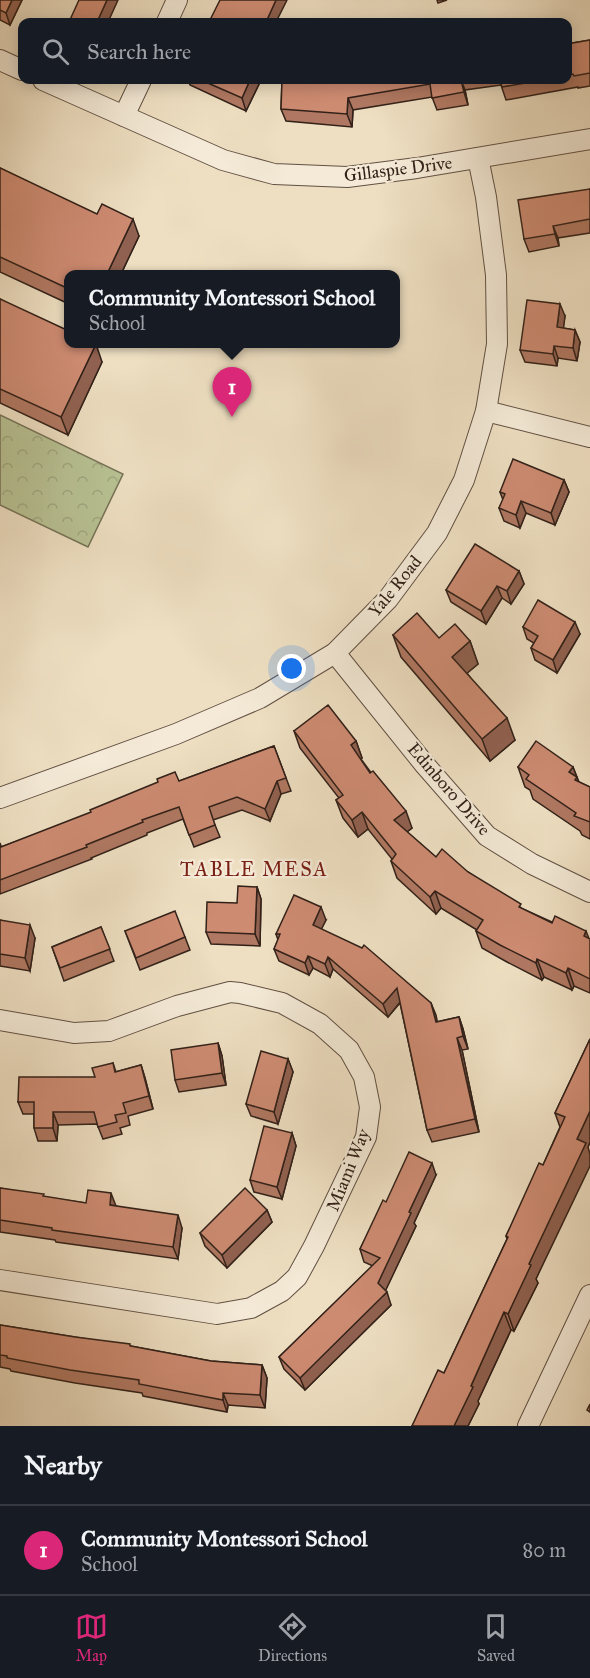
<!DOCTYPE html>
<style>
body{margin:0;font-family:"IM FELL Great Primer",serif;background:#242831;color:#f1f3f6}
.you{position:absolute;left:292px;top:669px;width:21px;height:21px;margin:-15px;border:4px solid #fff;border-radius:50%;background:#1a73e8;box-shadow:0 0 0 9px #1a73e833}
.badge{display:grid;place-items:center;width:39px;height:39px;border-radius:50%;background:#db2777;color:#fff;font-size:20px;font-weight:700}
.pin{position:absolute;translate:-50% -50px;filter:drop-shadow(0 2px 3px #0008)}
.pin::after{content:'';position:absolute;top:32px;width:21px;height:18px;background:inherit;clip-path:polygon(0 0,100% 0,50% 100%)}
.popup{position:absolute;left:64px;top:270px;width:336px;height:78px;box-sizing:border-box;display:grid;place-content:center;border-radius:12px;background:#171b24;filter:drop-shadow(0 2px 4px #0005);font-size:20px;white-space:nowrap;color:#9ea1a6}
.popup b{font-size:22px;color:#f1f3f6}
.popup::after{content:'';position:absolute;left:50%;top:100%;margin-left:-12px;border:12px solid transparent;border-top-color:#171b24}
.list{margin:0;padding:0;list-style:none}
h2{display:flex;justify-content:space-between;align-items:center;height:78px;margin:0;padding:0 24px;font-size:26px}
h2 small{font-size:20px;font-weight:400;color:#9ea1a6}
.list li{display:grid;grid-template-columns:39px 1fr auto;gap:18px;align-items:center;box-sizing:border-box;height:90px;padding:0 24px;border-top:2px solid #363941}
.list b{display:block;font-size:22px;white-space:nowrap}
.list p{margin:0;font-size:20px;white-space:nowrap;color:#9ea1a6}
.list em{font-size:20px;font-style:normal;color:#9ea1a6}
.icon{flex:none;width:33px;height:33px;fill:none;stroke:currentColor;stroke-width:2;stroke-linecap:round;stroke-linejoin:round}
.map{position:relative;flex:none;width:590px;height:1426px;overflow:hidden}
.search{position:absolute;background:#171b24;box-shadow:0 3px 15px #0003;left:18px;right:18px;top:18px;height:66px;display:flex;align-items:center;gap:15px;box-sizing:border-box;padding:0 21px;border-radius:12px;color:#9ea1a6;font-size:22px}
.sheet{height:168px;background:#171b24}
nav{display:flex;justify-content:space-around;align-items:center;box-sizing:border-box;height:84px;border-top:2px solid #363941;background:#171b24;font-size:16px;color:#9ea1a6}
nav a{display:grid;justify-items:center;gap:3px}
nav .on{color:#db2777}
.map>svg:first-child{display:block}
</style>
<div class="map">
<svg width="590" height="1426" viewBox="0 0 590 1426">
<defs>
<pattern id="park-crowns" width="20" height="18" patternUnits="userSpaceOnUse" patternTransform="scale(1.5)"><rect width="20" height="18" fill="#b8c294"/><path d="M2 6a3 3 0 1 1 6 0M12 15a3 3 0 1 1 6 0" fill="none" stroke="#9fa67f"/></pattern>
</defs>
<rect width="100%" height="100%" fill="#eedfc2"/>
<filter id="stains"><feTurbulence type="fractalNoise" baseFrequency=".00333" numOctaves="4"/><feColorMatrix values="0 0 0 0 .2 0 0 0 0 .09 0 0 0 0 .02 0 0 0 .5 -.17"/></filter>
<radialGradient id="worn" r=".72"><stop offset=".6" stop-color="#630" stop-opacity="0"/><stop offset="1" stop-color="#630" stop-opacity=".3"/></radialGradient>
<!-- park -->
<polygon fill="url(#park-crowns)" stroke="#757256" stroke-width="1.5" points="0,415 123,474 88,547 0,505"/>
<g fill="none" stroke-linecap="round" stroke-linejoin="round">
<!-- street casing -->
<g stroke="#615043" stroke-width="22">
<g id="street">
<polyline points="167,22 177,0"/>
<polyline points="0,60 22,70"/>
<polyline points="43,80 223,160 274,174 347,177 417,168 590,139"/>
<polyline points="124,116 141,80"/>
<polyline points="486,411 590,437"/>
<polyline points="335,653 425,765 487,836 532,864 590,892"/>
<polyline points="0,798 176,734 260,698 335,653 388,599 437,533 464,480 486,411 497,344 496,275 486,197 478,158"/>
<polyline points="0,1020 74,1033 109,1031 177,1006 230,992 240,993 282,1003 320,1024 349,1050 364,1077 370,1107 366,1137 314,1246 297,1277 282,1291 251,1308 217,1314 0,1280"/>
<polyline points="528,1426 590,1295"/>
</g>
</g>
<!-- street -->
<use href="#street" stroke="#f4ead7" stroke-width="20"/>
</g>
<!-- wall -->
<g fill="#b07862" stroke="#322119" stroke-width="1.5">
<polygon points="0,0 22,0 10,25 0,20"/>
<polygon points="437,0 447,0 438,3"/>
<polygon points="590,40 590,86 578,88 578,87 506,100 501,85 465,90 468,105 437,110 432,97 353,110 352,127 286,121 281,109 282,80 567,80 567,44"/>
<polygon points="188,80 261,80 246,111 190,85"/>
<polygon points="0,168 139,236 121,274 69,274 69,304 0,272"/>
<polygon points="590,189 590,233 558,238 559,246 529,252 524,239"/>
<polygon points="0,299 102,362 68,435 0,403"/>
<polygon points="565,316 563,328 575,330 580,342 577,361 558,358 557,366 525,362 520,350"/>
<polygon points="564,480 569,492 555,525 526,513 520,528 504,521 499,508 503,500 500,492"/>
<polygon points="519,571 524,584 511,604 502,598 486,624 451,602 446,590"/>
<polygon points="523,627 580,634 557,673 535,660 531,648 534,643 527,639"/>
<polygon points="393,635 470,641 478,664 467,673 515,740 490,761 401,657"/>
<polygon points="294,731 356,741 362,758 361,759 412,828 407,832 436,857 468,872 523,909 590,939 590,993 574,986 572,990 544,977 542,980 507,962 482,948 476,931 477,930 441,908 436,914 397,878 391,861 392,859 368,829 358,837 343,818 336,800 339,798 300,748"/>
<polygon points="274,746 291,791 281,794 270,821 242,810 213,820 220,837 194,847 183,819 147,833 147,835 91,858 92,859 0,894 0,843 1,847"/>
<polygon points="518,767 573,767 579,782 590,787 590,839 582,835 580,831 533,799 530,790 525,787"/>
<polygon points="257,887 261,899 260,946 211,944 206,932 237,903"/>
<polygon points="0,920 35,938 30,971 0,966"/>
<polygon points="326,920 321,929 431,1003 437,1022 459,1017 463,1029 468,1049 462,1050 479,1132 432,1142 427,1130 400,1003 388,1017 333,969 330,977 313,968 309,975 279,961 274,949 278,940 276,934"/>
<polygon points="101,927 114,961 64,981 52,947"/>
<polygon points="125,931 185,937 190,950 140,970"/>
<polygon points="590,1039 590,1142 536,1279 538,1283 514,1331 511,1330 478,1401 479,1404 468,1426 412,1426 444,1373 507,1239 506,1236 543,1165 560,1127 555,1113"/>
<polygon points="218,1043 222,1056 226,1085 179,1092 175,1080"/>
<polygon points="288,1059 293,1072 278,1124 251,1116 246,1104"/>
<polygon points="113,1063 116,1072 141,1065 145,1078 153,1109 128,1116 130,1125 120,1128 122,1134 103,1139 97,1124 58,1125 57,1141 38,1141 34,1128 34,1114 23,1114 18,1102 95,1077"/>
<polygon points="292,1133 296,1146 282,1199 254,1192 250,1180"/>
<polygon points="436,1175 414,1223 416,1226 385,1291 391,1305 305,1390 284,1369 279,1357 373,1266 364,1262 360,1249 386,1202"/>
<polygon points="0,1188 44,1197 86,1203 116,1206 182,1228 178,1259 56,1242 55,1240 0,1232"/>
<polygon points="267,1210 272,1222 227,1268 205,1246 200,1233"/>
<polygon points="0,1325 131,1346 211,1361 262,1365 267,1378 265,1408 228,1405 227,1412 143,1396 142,1393 75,1383 11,1371 10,1369 0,1367"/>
</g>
<!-- shaded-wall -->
<g fill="#906150" stroke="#322119" stroke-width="1.5">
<polygon points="12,0 22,0 10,25 6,13"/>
<polygon points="107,0 118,0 108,22 97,22"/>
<polygon points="276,0 287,0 276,22 266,22"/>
<polygon points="250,80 261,80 246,111 242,98"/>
<polygon points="461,80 465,90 468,105 464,92"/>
<polygon points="348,98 353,110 352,127 347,114"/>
<polygon points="133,219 139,236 121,274 107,274"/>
<polygon points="553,226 558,238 559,246 555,234"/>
<polygon points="560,304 565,316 562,340 557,327"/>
<polygon points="575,330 580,342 577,361 573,348"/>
<polygon points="96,344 102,362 68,435 61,417"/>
<polygon points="554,346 558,358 557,366 553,354"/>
<polygon points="564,480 569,492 555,525 551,513"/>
<polygon points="521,501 526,513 520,528 516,515"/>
<polygon points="519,571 524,584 511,604 507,591"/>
<polygon points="497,586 502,598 486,624 481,611"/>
<polygon points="575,622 580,634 557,673 553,660"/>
<polygon points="470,641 478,664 460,679 452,657"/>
<polygon points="507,718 515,740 490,761 482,739"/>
<polygon points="356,741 362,758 357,762 351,745"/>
<polygon points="573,767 584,797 569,772"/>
<polygon points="277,781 281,794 270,821 265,809"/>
<polygon points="406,811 412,828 400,837 394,820"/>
<polygon points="362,812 368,829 358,837 352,820"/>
<polygon points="257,887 261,899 260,946 255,934"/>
<polygon points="435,891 441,908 436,914 430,897"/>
<polygon points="321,907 326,920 317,938 313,925"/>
<polygon points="30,925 35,938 30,971 25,958"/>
<polygon points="586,931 590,941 584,936"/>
<polygon points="308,956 313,968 309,975 305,963"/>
<polygon points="328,957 333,969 330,977 325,964"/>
<polygon points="537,959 544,977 542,980 536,963"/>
<polygon points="568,968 574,986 572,990 566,973"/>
<polygon points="397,988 401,1001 388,1017 383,1004"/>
<polygon points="431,1003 436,1015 440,1035 436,1022"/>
<polygon points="459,1017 463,1029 468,1049 463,1036"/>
<polygon points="457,1038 462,1050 479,1132 475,1119"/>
<polygon points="218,1043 222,1056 226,1085 222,1073"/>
<polygon points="288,1059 293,1072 278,1124 274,1112"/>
<polygon points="141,1065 145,1078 153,1109 149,1096"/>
<polygon points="590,1111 590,1142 588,1147 590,1154 590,1166 536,1279 538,1283 514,1331 508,1314 529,1264 577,1139"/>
<polygon points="53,1112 58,1125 57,1141 53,1128"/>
<polygon points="292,1133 296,1146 282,1199 277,1187"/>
<polygon points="432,1163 436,1175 414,1223 416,1226 383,1296 387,1292 391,1305 305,1390 300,1378 378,1283 409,1212"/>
<polygon points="111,1193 116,1206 110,1205"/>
<polygon points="267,1210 272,1222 227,1268 222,1255"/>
<polygon points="178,1215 182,1228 178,1259 173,1247"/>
<polygon points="504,1312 511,1330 478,1401 479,1404 468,1426 454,1426 471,1386"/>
<polygon points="262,1365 267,1378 265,1408 260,1395"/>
<polygon points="223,1393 228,1405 227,1412 223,1400"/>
</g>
<!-- building -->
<g fill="#cd8b72" stroke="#322119" stroke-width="1.5">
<polygon points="0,0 12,0 6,13 0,10"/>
<polygon points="79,0 107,0 97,22 69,22"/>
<polygon points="220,0 276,0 266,22 209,22"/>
<polygon points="590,40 590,73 574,76 573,74 567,75 567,44"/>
<polygon points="201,80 250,80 242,98"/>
<polygon points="282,80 461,80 464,92 432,98 430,84 348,98 347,114 281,109"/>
<polygon points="500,80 543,80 502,87"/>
<polygon points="0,168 97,214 102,204 133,219 107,274 69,274 69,289 0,257"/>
<polygon points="590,189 590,219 553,226 555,234 524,239 518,200"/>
<polygon points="0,299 69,331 69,344 96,344 61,417 0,389"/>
<polygon points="527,300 560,304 557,327 575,330 573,348 554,346 553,354 520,350"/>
<polygon points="513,459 564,480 551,513 521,501 516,515 499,508 505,494 500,492"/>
<polygon points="475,544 519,571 507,591 497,586 481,611 446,590"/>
<polygon points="538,600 575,622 553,660 531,648 538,636 523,627"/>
<polygon points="417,613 439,638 455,624 470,641 452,657 507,718 482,739 393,635"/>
<polygon points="328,705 356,741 351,745 370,773 373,771 406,811 394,820 436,857 442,849 468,872 521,904 519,907 552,923 555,916 586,931 584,936 590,939 590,979 568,968 566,973 537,959 536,963 500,945 476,931 483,920 435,891 430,897 391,861 396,854 362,812 352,820 336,800 343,795 294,731"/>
<polygon points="536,741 573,767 569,772 577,777 575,780 590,787 590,822 574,816 576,813 526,779 529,775 518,767"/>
<polygon points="274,746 286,778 277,781 265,809 237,797 209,807 215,825 189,835 179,807 142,820 143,822 86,845 87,847 0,880 0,843 1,847 91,812 90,810 158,782 157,779 175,772 179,781"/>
<polygon points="238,886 257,887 255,934 206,932 207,902 237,903"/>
<polygon points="294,895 321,907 313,925 362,948 364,945 431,1003 436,1022 459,1017 463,1036 457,1038 475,1119 427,1130 397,988 383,1004 328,957 325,964 308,956 305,963 274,949 280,934 276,934"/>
<polygon points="175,911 185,937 136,958 125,931"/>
<polygon points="0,920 30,925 25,958 0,954"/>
<polygon points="101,927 110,949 60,968 52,947"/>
<polygon points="590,1039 590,1111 577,1139 586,1143 529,1264 531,1265 508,1314 504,1312 471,1386 473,1387 454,1426 412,1426 438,1370 444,1373 508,1237 506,1236 539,1163 543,1165 565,1117 555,1113"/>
<polygon points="218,1043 222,1073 175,1080 171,1050"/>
<polygon points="261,1051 288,1059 274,1112 246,1104"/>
<polygon points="113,1063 115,1072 141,1065 149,1096 123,1103 126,1113 115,1115 117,1122 98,1127 94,1112 53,1112 53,1128 34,1128 34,1102 18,1102 19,1077 95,1077 92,1068"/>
<polygon points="264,1126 292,1133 277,1187 250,1180"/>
<polygon points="409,1152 432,1163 409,1212 411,1213 378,1283 387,1292 300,1378 279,1357 380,1258 360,1249 383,1200 386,1202"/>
<polygon points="0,1188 44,1194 43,1196 86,1203 88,1190 111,1193 110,1205 178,1215 173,1247 52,1230 52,1228 0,1220"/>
<polygon points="245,1188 267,1210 222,1255 200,1233"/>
<polygon points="0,1325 75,1337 130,1344 130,1346 211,1361 262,1365 260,1395 223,1393 223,1400 139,1384 139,1380 70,1370 7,1358 7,1356 0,1355"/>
<polygon points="590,1404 590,1412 587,1410"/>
</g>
<g text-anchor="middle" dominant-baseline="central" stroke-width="4.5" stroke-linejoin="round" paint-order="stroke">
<!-- street labels -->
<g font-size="18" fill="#322119" stroke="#f4ead7">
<text transform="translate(398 169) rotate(-7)">Gillaspie Drive</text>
<text transform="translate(395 586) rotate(-51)">Yale Road</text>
<text transform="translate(449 789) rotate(49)">Edinboro Drive</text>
<text transform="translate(348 1170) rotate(-68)">Miami Way</text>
</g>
<!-- neighbourhood labels -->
<g font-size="20" letter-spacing="1.5" fill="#7a1f14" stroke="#f4ead7">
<text x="254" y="869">TABLE MESA</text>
</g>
</g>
<rect width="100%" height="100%" filter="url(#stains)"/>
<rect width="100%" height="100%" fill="url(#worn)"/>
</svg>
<div class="you"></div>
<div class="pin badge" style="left:232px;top:417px">1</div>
<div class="popup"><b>Community Montessori School</b>School</div>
<div class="search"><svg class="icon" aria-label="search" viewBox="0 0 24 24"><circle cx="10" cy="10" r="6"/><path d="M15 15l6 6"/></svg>Search here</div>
</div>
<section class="sheet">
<h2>Nearby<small></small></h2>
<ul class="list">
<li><span class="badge">1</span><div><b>Community Montessori School</b><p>School</p></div><em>80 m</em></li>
</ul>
</section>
<nav>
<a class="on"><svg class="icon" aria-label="map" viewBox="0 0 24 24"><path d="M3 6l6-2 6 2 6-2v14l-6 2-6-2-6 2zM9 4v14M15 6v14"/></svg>Map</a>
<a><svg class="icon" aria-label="directions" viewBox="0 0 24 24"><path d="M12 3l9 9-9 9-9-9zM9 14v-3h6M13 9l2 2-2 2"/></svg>Directions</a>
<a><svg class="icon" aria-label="saved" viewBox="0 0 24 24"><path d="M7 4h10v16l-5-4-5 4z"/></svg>Saved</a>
</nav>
